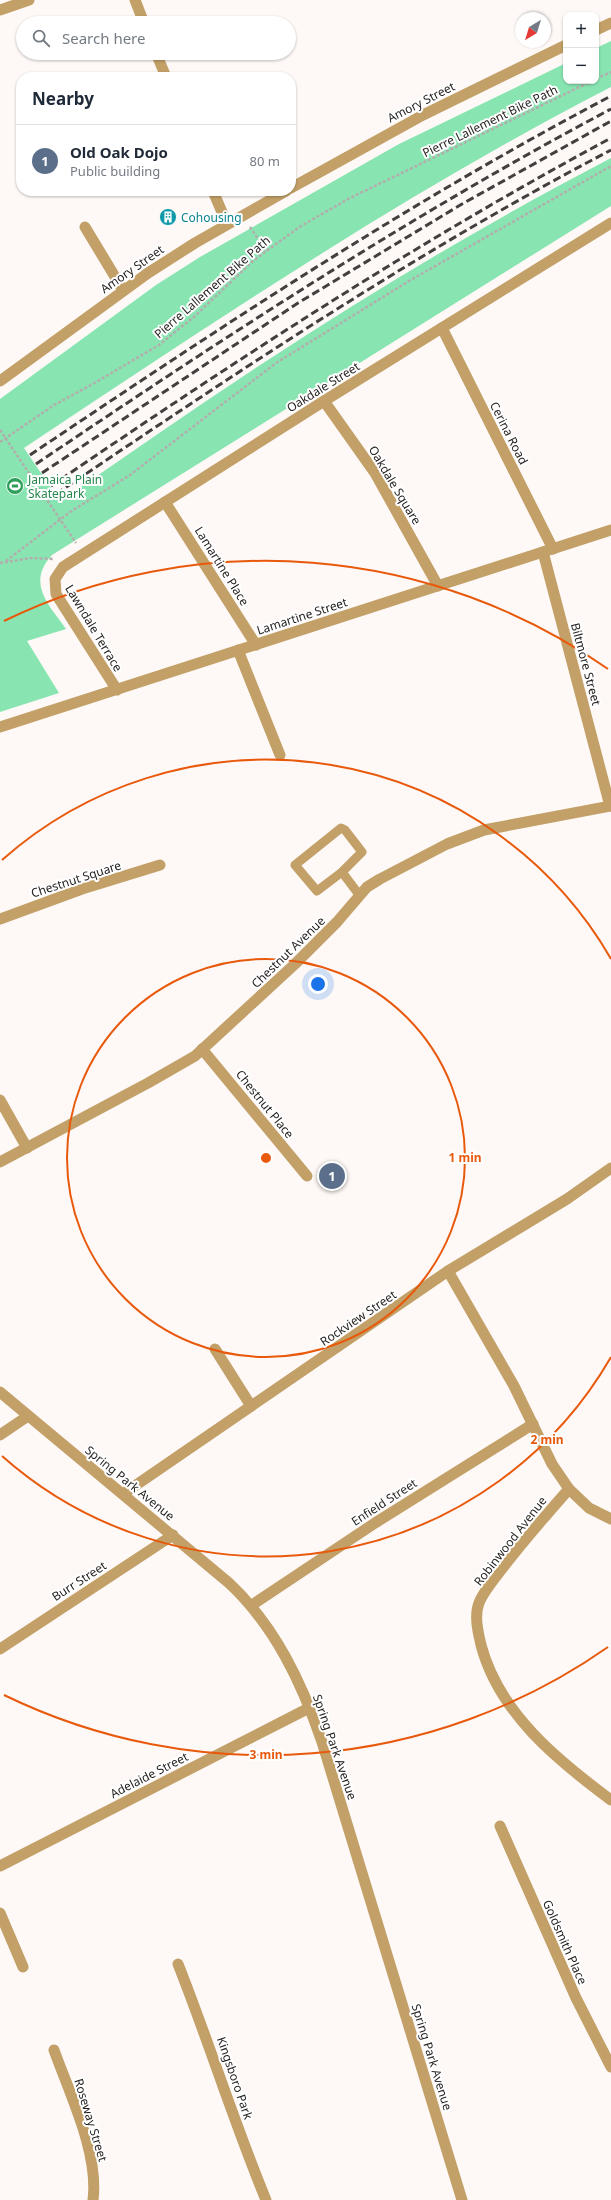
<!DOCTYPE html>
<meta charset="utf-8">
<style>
body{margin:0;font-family:"Noto Sans",sans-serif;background:#f6f6f7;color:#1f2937}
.controls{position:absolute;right:12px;top:12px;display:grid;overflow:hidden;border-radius:8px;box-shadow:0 1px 3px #0004}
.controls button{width:36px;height:36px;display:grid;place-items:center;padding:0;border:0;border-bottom:1px solid #e0e1e3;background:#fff;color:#1f2937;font:20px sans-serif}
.compass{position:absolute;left:515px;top:12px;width:36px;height:36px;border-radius:50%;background:#fff;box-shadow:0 1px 3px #0004;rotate:218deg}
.you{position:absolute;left:318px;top:984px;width:14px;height:14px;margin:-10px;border:3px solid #fff;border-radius:50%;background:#1a73e8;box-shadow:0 0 0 6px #1a73e833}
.badge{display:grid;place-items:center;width:26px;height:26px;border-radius:50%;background:#8a56ce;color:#fff;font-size:13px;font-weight:700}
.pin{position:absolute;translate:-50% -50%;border:2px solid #fff;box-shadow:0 1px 4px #0006}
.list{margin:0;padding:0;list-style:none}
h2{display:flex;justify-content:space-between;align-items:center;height:52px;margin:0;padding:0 16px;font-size:17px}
h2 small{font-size:13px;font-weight:400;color:#747a83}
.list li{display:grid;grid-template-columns:26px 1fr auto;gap:12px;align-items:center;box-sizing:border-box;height:72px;padding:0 16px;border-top:1px solid #e0e1e3}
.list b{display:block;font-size:15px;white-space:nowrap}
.list p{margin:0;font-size:13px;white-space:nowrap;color:#747a83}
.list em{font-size:13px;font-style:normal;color:#747a83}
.icon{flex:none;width:22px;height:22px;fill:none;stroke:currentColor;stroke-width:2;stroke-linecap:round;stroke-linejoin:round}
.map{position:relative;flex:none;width:611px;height:2200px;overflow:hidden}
.search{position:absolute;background:#fff;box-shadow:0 1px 3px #0004;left:16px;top:16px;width:280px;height:44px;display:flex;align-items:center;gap:10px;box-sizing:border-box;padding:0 14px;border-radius:22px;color:#747a83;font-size:15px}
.panel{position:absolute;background:#fff;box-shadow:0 1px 3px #0004;left:16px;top:72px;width:280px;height:124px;border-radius:16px}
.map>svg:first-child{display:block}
</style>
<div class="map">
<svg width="611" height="2200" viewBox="0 0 611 2200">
<rect width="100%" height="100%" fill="#fef9f7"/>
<!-- green -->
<path fill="#88e5b1" d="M 611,41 L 611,87 C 407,192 215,321 24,448 L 60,501 C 131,453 200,404 271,358 C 381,286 494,219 611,158 L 611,206 L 52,555 C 26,583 49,605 66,629 L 27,641 L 59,693 L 0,712 L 0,399 L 156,285 L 200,257 L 399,144 L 566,63 L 566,81 L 596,81 L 596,48 Z"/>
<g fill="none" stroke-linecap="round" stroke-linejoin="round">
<!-- path -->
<g stroke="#b2aeac" stroke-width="2.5" stroke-dasharray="3 2" stroke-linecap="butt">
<polyline points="596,79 611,72"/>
<polyline points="250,227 266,251"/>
<polyline points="0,430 76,543"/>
<polyline points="0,442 54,405 91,385 159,345 195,316 254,260 301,226 348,199 592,81"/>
<polyline points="6,561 70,512 130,475 276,363 409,281 611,166"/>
<polyline points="0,563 31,558 53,559"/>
</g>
<!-- service -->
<g stroke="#c2a067" stroke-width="9">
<polygon points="341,828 345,830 362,852 342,872 317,891 295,865"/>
<polyline points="342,872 360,896"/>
</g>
<!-- minor -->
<g stroke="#c2a067" stroke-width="11">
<polyline points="135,0 144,23"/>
<polyline points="0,10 29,0"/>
<polyline points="156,53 166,77"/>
<polyline points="213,191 227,224"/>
<polyline points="85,227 123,290"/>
<polyline points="442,328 553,549"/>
<polyline points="324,401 375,473 438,586"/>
<polyline points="165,502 256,645"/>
<polyline points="543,552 610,806"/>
<polyline points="238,650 280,755"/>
<polyline points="117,690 56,594 55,579 63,567 324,401 611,223"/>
<polyline points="0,919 82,889 160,865"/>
<polyline points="202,1049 307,1176"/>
<polyline points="0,1100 27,1148"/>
<polyline points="0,1162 148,1083 195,1056 295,964 337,922 367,887 380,879 447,844 484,830 611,806"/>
<polyline points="448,1271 514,1386 552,1464 569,1489 589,1508 611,1519"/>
<polyline points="215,1349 251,1406"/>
<path d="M 0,1392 L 229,1583 C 275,1626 302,1683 322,1742 L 462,2200"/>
<polyline points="0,1435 28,1416"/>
<path d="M 569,1489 C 547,1514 525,1539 505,1565 C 496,1577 484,1590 479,1603 C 474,1616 478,1632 481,1645 C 499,1713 557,1760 611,1800"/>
<polyline points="123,1494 448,1271 567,1199 611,1168"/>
<polyline points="252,1605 375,1523 533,1424"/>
<polyline points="0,1649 173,1535"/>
<polyline points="500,1826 576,1998 611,2067"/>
<polyline points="0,1866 309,1708"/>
<polyline points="0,1913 23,1967"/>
<path d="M 178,1964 C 209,2042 234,2123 266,2200"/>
<path d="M 54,2050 C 70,2095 99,2153 93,2200"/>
</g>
<!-- tertiary -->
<g stroke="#c2a067" stroke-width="11">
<polyline points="596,30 611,23"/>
<polyline points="291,188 423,115 566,45"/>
<polyline points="0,381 148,273 195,243 286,191"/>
<polyline points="0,727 611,530"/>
</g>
<!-- rail -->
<g stroke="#433f3e" stroke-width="3" stroke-dasharray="8 4" stroke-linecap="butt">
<path d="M 30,455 C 219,328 409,202 611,96"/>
<path d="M 36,464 C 223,338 411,215 611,109"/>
<polyline points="42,473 298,303 462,204 611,121"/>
<path d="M 51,486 C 233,362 417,242 611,138"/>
<path d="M 56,494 C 237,372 418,251 611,150"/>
</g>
</g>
<!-- distance rings -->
<g fill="none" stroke="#e8590c" stroke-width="2">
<circle cx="266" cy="1158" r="199"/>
<path d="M611 1357A398 398 0 0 1 2 1456M2 860A398 398 0 0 1 611 959"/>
<path d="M608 1647A597 597 0 0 1 4 1695M4 621A597 597 0 0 1 608 669"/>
</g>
<!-- icons -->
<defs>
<g id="building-disc" transform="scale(0.9)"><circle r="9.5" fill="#0f9aa8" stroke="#fff"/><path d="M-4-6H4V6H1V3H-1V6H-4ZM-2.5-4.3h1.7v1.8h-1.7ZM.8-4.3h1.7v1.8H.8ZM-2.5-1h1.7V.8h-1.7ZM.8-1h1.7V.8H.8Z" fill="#fff"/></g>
<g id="stadium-disc" transform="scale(0.9)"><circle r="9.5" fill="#2e9e5b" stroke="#fff"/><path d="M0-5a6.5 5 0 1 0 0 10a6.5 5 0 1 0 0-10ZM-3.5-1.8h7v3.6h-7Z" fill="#fff"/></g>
</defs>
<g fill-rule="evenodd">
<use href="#building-disc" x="168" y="217"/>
<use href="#stadium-disc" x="15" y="486"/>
</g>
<g text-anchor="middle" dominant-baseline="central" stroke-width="4" stroke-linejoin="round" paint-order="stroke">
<!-- street labels -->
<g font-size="12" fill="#211e1d" stroke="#fff">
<text transform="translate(421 102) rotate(-27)">Amory Street</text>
<text transform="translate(490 121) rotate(-26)">Pierre Lallement Bike Path</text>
<text transform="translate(132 269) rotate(-35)">Amory Street</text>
<text transform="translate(212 287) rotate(-41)">Pierre Lallement Bike Path</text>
<text transform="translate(323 387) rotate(-32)">Oakdale Street</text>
<text transform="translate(509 433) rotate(63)">Cerina Road</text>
<text transform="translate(395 485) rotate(59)">Oakdale Square</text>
<text transform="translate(222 566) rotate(58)">Lamartine Place</text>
<text transform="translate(302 616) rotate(-18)">Lamartine Street</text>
<text transform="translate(94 628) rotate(59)">Lawndale Terrace</text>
<text transform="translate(586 664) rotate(75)">Biltmore Street</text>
<text transform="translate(76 879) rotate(-18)">Chestnut Square</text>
<text transform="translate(288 952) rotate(-44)">Chestnut Avenue</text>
<text transform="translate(265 1104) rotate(51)">Chestnut Place</text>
<text transform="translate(358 1318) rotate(-34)">Rockview Street</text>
<text transform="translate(130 1483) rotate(39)">Spring Park Avenue</text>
<text transform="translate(384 1502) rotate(-33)">Enfield Street</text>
<text transform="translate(510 1541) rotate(-52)">Robinwood Avenue</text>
<text transform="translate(79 1581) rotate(-33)">Burr Street</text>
<text transform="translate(335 1747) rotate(71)">Spring Park Avenue</text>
<text transform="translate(149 1775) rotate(-27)">Adelaide Street</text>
<text transform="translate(565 1942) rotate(66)">Goldsmith Place</text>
<text transform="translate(432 2057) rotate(73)">Spring Park Avenue</text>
<text transform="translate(235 2078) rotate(71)">Kingsboro Park</text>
<text transform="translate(91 2120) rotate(73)">Roseway Street</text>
</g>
<!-- culture labels -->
<g font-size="12" fill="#0d838f" stroke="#fff" text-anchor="start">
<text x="181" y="217">Cohousing</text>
</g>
<!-- leisure labels -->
<g font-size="12" fill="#27864d" stroke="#fff" text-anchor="start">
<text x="28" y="479">Jamaica Plain<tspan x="28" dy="14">Skatepark</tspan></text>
</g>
</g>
<circle cx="266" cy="1158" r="6" fill="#e8590c" stroke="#fff" stroke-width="2"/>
<g font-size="12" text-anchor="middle" font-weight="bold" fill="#e8590c" stroke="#fff" stroke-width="4" stroke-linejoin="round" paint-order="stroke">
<text x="465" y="1162">1 min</text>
<text x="547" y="1444">2 min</text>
<text x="266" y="1759">3 min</text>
</g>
</svg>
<div class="controls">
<button>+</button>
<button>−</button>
</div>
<svg class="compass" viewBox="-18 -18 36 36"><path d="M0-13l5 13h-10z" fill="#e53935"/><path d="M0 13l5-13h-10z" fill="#747a83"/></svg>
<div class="you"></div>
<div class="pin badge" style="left:332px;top:1176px;background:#5c6f8a">1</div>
<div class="search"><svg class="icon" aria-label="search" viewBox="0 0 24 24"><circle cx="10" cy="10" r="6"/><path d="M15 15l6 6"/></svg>Search here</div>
<section class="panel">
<h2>Nearby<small></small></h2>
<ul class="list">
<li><span class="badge" style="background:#5c6f8a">1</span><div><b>Old Oak Dojo</b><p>Public building</p></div><em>80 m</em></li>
</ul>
</section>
</div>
